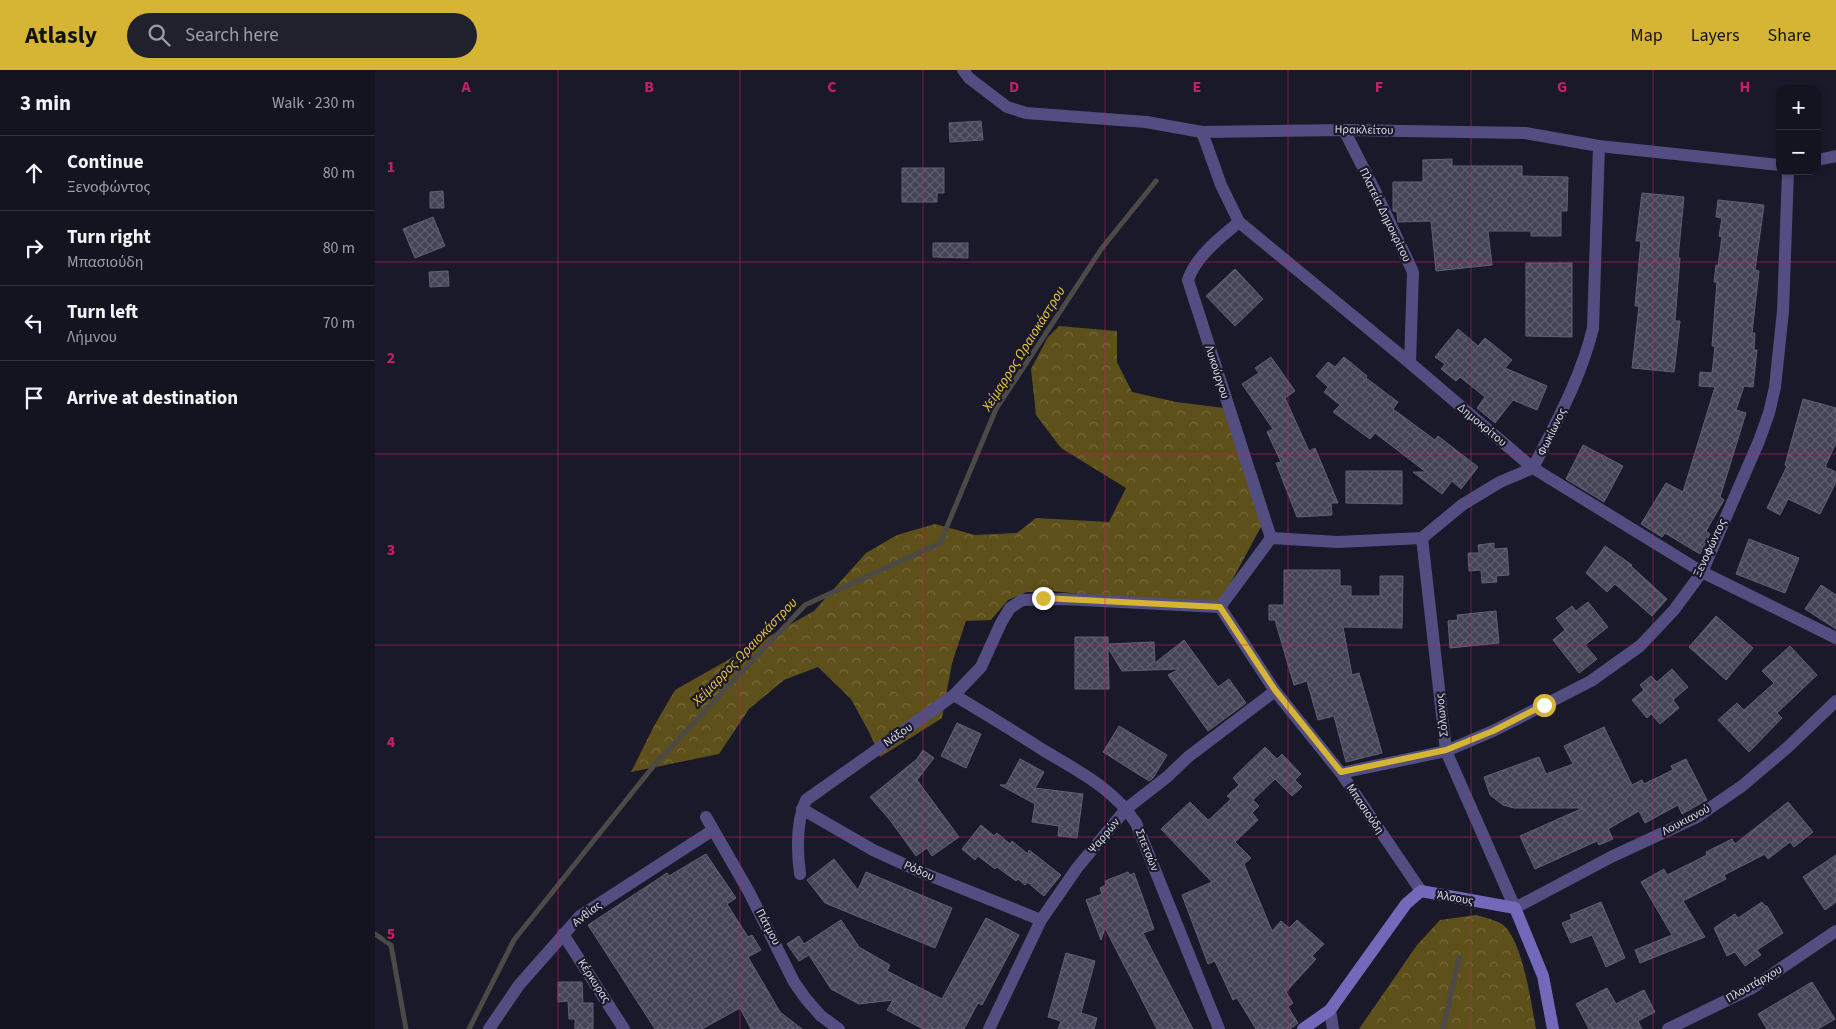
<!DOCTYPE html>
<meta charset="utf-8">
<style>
body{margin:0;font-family:"Source Sans 3",sans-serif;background:#21202d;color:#f1f3f6}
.controls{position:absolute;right:15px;top:15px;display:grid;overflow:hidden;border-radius:10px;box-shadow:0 2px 8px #0003}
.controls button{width:45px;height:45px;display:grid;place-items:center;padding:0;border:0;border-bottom:1px solid #33323e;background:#141320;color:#f1f3f6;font:25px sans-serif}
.stop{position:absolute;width:15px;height:15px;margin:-11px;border:4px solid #d6b534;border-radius:50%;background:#fff}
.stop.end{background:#d6b534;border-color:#fff;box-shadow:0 1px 5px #0008}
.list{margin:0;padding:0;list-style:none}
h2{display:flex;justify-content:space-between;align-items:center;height:65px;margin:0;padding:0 20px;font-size:21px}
h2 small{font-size:16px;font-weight:400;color:#9d9ea5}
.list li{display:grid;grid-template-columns:32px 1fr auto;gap:15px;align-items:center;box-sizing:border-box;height:75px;padding:0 20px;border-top:1px solid #33323e}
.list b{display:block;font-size:19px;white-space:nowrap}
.list p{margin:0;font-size:16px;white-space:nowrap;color:#9d9ea5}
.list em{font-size:16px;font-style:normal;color:#9d9ea5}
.icon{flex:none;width:28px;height:28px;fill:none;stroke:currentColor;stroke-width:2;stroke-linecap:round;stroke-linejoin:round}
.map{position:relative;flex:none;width:1461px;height:959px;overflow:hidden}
header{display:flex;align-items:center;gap:30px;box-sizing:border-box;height:70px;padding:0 25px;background:#d6b534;color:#111}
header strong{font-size:24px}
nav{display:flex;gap:28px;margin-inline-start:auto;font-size:18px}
.search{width:350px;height:45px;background:#21202d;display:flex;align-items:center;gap:12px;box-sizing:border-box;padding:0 18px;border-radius:28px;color:#9d9ea5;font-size:19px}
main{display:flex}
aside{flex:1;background:#141320}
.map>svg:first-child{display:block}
</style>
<header>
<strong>Atlasly</strong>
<div class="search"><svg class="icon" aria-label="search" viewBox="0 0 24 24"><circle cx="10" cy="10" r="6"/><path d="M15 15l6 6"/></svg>Search here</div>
<nav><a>Map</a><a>Layers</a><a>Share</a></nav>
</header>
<main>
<aside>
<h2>3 min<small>Walk · 230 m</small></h2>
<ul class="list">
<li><svg class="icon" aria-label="ahead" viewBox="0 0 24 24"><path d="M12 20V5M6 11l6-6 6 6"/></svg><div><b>Continue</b><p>Ξενοφώντος</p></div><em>80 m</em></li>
<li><svg class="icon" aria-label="right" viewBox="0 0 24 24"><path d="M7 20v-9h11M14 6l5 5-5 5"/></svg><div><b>Turn right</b><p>Μπασιούδη</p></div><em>80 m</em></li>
<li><svg class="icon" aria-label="left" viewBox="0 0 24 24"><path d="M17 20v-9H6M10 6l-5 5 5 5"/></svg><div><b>Turn left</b><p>Λήμνου</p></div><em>70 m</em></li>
<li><svg class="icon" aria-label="arrive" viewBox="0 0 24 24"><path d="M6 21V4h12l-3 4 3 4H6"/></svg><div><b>Arrive at destination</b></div></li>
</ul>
</aside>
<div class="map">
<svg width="1461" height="959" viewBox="0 0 1461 959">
<defs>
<pattern id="forest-crowns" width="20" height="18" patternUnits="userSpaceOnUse" patternTransform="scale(1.25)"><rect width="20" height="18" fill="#5e501a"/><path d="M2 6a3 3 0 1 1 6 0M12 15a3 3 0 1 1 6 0" fill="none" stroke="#74693b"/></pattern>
<pattern id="building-cross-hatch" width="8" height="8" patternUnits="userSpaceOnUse" patternTransform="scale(1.25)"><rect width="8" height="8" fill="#444357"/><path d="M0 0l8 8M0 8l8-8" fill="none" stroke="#5e5e6f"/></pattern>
</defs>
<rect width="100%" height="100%" fill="#1a192a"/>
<!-- forest -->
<g fill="url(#forest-crowns)">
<polygon points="684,256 742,261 742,292 757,322 801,332 849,338 893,444 841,540 678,521 652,522 633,530 616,550 591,551 577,593 567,648 505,687 495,664 476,629 443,597 409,610 374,639 344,684 256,702 279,656 300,620 439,541 491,483 522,465 560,454 600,465 642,463 661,448 734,452 751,418 686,378 661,345 656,299 673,267"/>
<path d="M 1101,845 C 1109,847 1120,850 1127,854 C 1148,870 1156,933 1161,959 L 984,959 L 1042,875 L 1065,850 Z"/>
</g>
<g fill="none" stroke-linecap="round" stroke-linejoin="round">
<!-- stream -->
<g stroke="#4c4946" stroke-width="5">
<polyline points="0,864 16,875 31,959"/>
<polyline points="94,959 139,870 281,693 430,535 565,473 621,339 727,178 781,111"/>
<polyline points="1068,959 1084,888"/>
</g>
</g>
<!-- building -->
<g fill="url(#building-cross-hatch)" stroke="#605f74">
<polygon points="606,51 608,70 575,72 574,53"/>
<polygon points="1077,89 1077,96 1147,96 1147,106 1193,107 1192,141 1186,141 1186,166 1156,166 1156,161 1113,161 1117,195 1061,201 1056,151 1023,152 1022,142 1018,141 1018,112 1048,112 1048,90"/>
<polygon points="527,98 569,98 569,123 562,123 562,132 527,132"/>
<polygon points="68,121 69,138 55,138 55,122"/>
<polygon points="1267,123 1309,127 1303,188 1305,188 1300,251 1305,251 1299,302 1257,298 1264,236 1260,236 1266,171 1261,171"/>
<polygon points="1343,130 1389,135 1380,200 1384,201 1377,263 1380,263 1379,280 1382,280 1378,317 1369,316 1361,340 1371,343 1345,427 1349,430 1331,461 1335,464 1325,484 1290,463 1287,467 1266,454 1291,413 1308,422 1340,317 1324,316 1325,302 1337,303 1340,276 1337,276 1342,212 1339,212 1341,195 1343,196 1347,167 1344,166 1347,148 1341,147"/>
<polygon points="58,147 70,176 40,188 28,159"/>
<polygon points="558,173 593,173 593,188 558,187"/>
<polygon points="1151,193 1197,193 1197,267 1151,266"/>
<polygon points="860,199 888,229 860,256 831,226"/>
<polygon points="73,201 74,216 55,217 54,202"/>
<polygon points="1083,259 1103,276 1110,268 1137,290 1130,298 1172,316 1162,340 1138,330 1120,353 1102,338 1110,327 1085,307 1081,311 1066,299 1070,294 1060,287"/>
<polygon points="896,287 920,321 910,328 934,381 940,378 963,433 956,433 957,445 922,447 901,393 906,392 892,362 898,359 867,314 884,303 880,298"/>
<polygon points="969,287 992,306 991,308 1023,332 1018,339 1060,370 1063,366 1103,397 1086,419 1077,411 1067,424 1038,402 1051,402 1000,363 995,369 958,342 965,335 949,322 953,317 941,306 953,292 960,297"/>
<polygon points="1428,329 1461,338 1461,373 1450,397 1461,402 1461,412 1445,444 1413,429 1405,445 1392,438 1412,396 1410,395"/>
<polygon points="1208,375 1248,396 1229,432 1191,409"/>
<polygon points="971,401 1027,401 1027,434 971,433"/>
<polygon points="1374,469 1424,488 1410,523 1361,504"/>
<polygon points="1119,473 1119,479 1132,478 1134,505 1121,506 1122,512 1107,513 1106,500 1094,501 1093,483 1104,483 1103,475"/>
<polygon points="1230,476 1257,495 1256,496 1292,529 1277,546 1240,514 1232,522 1211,503"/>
<polygon points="909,500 965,500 965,516 976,516 976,526 1005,526 1005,506 1028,506 1027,558 968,557 977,605 984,603 1007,683 971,692 959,646 943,650 932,611 919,615 900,550 894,550 894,535 909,535"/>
<polygon points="1446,515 1461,525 1461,559 1430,539"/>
<polygon points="1213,532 1233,557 1210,575 1222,589 1204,603 1178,570 1190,560 1181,548 1197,536 1201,541"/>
<polygon points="1121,541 1124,573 1075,578 1073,551 1083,550 1082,545"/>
<polygon points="1341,546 1378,578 1351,610 1314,577"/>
<polygon points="700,567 733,567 733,574 779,572 780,593 809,570 843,617 854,609 871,633 833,661 793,605 804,599 747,601 733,578 734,619 700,619"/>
<polygon points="1415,576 1442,605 1402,643 1407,648 1374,682 1343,650 1362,633 1369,640 1399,613 1387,601"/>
<polygon points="1297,599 1313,617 1298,630 1304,638 1285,654 1276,644 1272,648 1257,630 1269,620 1265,615 1276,606 1282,612"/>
<polygon points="582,653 606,664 591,698 566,686"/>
<polygon points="744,656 792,685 778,708 774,711 728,682"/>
<polygon points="1229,657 1257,715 1267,710 1269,714 1298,700 1296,696 1311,689 1332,730 1307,744 1303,735 1270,753 1264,741 1233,759 1238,769 1224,775 1222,771 1160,799 1145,766 1208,738 1139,738 1128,735 1115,725 1109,707 1164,687 1171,704 1198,694 1189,676"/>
<polygon points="890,677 902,689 907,684 926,704 920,710 927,717 917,726 900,709 878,730 884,736 877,743 883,750 860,772 876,788 869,794 897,861 906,851 914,858 922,850 949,874 937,886 941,889 911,922 918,933 913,937 923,953 915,959 881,959 862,928 858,930 840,891 833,894 807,825 837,812 786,759 815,732 833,750 835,749 856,729 852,726 864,715 858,708"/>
<polygon points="548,680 559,688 542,710 584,767 557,786 552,778 541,786 515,750 495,727 542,689"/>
<polygon points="645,689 669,702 660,718 708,724 702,768 683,766 684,756 657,752 660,734 625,715 631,715"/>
<polygon points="1413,732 1438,762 1419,777 1415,772 1393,789 1390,784 1349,805 1351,809 1308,831 1330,867 1265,893 1260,880 1297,865 1266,812 1289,799 1292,805 1332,785 1331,782 1357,769 1360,774"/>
<polygon points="606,755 619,766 622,763 635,774 637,771 653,784 654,780 686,805 669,826 652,812 650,815 643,809 641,811 622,797 620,799 603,786 600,790 587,779"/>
<polygon points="331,784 361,828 352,834 373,867 377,865 386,880 373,887 405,942 427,959 376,959 365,938 327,959 280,959 213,855 292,803 294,806"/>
<polygon points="1461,785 1461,832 1450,840 1428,807"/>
<polygon points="459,789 483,820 491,802 577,838 560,878 450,833 432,810"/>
<polygon points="753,802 755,805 759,803 779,859 768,863 818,959 782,959 730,858 726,870 711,830 727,824 725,818 731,815 730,811"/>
<polygon points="1226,832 1250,888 1231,897 1217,865 1196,873 1187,853 1197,849 1195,845"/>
<polygon points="1387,832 1390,836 1392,836 1408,863 1382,880 1386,885 1370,896 1360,882 1352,886 1339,858 1360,844 1363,848"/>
<polygon points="611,848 644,865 607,935 603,933 589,959 548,959 512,940 518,930 484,934 456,919 434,885 424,891 412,874 424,866 429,874 466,850 484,877 515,895 512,901 567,929"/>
<polygon points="691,883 720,891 706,943 722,948 719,959 683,959 686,951 673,947"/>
<polygon points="183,912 207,912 208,933 218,933 218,959 200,959 200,949 194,949 193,931 183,932"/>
<polygon points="1437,912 1460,949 1443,959 1392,959 1383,944"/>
<polygon points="1232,918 1241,934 1269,920 1280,942 1263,951 1267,959 1214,959 1201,934"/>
</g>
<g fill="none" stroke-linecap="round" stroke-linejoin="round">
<!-- street -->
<g stroke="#524e81" stroke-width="12">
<polyline points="588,0 594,8 632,37 651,43 771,52 827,62 969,60 1150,63 1224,76 1405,95"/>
<polyline points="969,60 1002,125 1038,202 1035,293"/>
<polyline points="827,62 846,115 864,152 1035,293 1158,398 1327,502 1461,568"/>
<polyline points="1442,90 1461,86"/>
<path d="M 864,152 C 845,168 821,186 813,210 L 896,468"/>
<path d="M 896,468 L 963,472 L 1047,468 L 1087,435 L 1125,412 L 1158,398 C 1181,352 1206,308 1218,258 L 1224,76"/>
<polyline points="1047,468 1071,681 1140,838 1236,787 1322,747 1367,716 1413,677 1461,631"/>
<polyline points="845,537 900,621 966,703 1046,821"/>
<polyline points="845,537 896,468"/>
<path d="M 579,625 C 609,643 639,661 668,680 C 703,701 738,718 761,753 L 844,959"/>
<polyline points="966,703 1071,681 1118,661 1216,611 1265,576 1299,540 1327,502 1384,371 1394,343 1400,317 1408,241 1413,101"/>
<polyline points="427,739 498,780 546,802 666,850"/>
<polyline points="331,747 374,822 419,912 431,929 446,946 464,959"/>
<path d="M 425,804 C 422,781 421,752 431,730 L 579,625 L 606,597 L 626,553 L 635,538 L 647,530 L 688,529 L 845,537"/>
<polyline points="188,864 249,959"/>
<polyline points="955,940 958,959"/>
<polyline points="114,959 144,915 205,846 338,760"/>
<polyline points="614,959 666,850 702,798 751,739 792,707 813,687 900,621"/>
<polyline points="1293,959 1377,918 1461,861"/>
</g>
<!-- secondary -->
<polyline stroke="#7269bb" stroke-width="12" points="928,959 955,940 1031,834 1046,821 1140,838 1168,906 1178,959"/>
</g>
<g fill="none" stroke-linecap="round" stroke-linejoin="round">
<!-- route -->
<polyline stroke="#d6b534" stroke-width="6" points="668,528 845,537 900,620 966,702 1071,680 1118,661 1169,635"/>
</g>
<!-- grid -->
<path fill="none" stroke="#c32262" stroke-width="1" stroke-opacity="0.55" d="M 183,0 L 183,959M 365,0 L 365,959M 548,0 L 548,959M 730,0 L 730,959M 913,0 L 913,959M 1096,0 L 1096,959M 1278,0 L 1278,959M 0,192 L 1461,192M 0,384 L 1461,384M 0,575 L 1461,575M 0,767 L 1461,767"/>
<g text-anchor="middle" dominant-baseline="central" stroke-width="4.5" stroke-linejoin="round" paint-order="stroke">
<!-- street labels -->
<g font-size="12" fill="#dadae6" stroke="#1a192a">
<text transform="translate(989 60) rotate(1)">Ηρακλείτου</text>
<text transform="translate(1010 145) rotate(64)">Πλατεία Δημοκρίτου</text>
<text transform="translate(842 302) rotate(72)">Λυκούργου</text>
<text transform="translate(1107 355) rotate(40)">Δημοκρίτου</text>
<text transform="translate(1177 362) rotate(-64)">Φωκίωνος</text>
<text transform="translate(1335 478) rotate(-65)">Ξενοφώντος</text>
<text transform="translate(1067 645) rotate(-96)">Σόλωνος</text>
<text transform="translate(523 665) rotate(-35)">Νάξου</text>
<text transform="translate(990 739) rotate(56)">Μπασιούδη</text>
<text transform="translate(1311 750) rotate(-28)">Λουκιανού</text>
<text transform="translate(729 766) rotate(-50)">Ψαρρών</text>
<text transform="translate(772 780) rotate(68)">Σπετσών</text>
<text transform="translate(544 801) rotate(24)">Ρόδου</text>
<text transform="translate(1080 828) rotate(10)">Άλσους</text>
<text transform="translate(212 844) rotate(-38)">Ανθίας</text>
<text transform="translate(393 857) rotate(62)">Πάτμου</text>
<text transform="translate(219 911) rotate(57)">Κέρκυρας</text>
<text transform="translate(1379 914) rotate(-30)">Πλουτάρχου</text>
</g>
<!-- water labels -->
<g font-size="14" font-style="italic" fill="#efcb42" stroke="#1a192a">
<text transform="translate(649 279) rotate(-58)">Χείμαρρος Ωραιοκάστρου</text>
<text transform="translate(370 582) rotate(-46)">Χείμαρρος Ωραιοκάστρου</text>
</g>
</g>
<g font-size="16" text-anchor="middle" font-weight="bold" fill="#c32262" stroke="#1a192a" stroke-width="4.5" stroke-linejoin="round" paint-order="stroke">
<text x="91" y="22">A</text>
<text x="274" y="22">B</text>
<text x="457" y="22">C</text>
<text x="639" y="22">D</text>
<text x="822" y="22">E</text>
<text x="1004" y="22">F</text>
<text x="1187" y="22">G</text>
<text x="1370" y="22">H</text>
<text x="16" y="102">1</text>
<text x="16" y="293">2</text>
<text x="16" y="485">3</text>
<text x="16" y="677">4</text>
<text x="16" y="869">5</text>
</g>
</svg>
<div class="controls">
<button>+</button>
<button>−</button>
</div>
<div class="stop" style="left:1169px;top:635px"></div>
<div class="stop end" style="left:668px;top:528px"></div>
</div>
</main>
